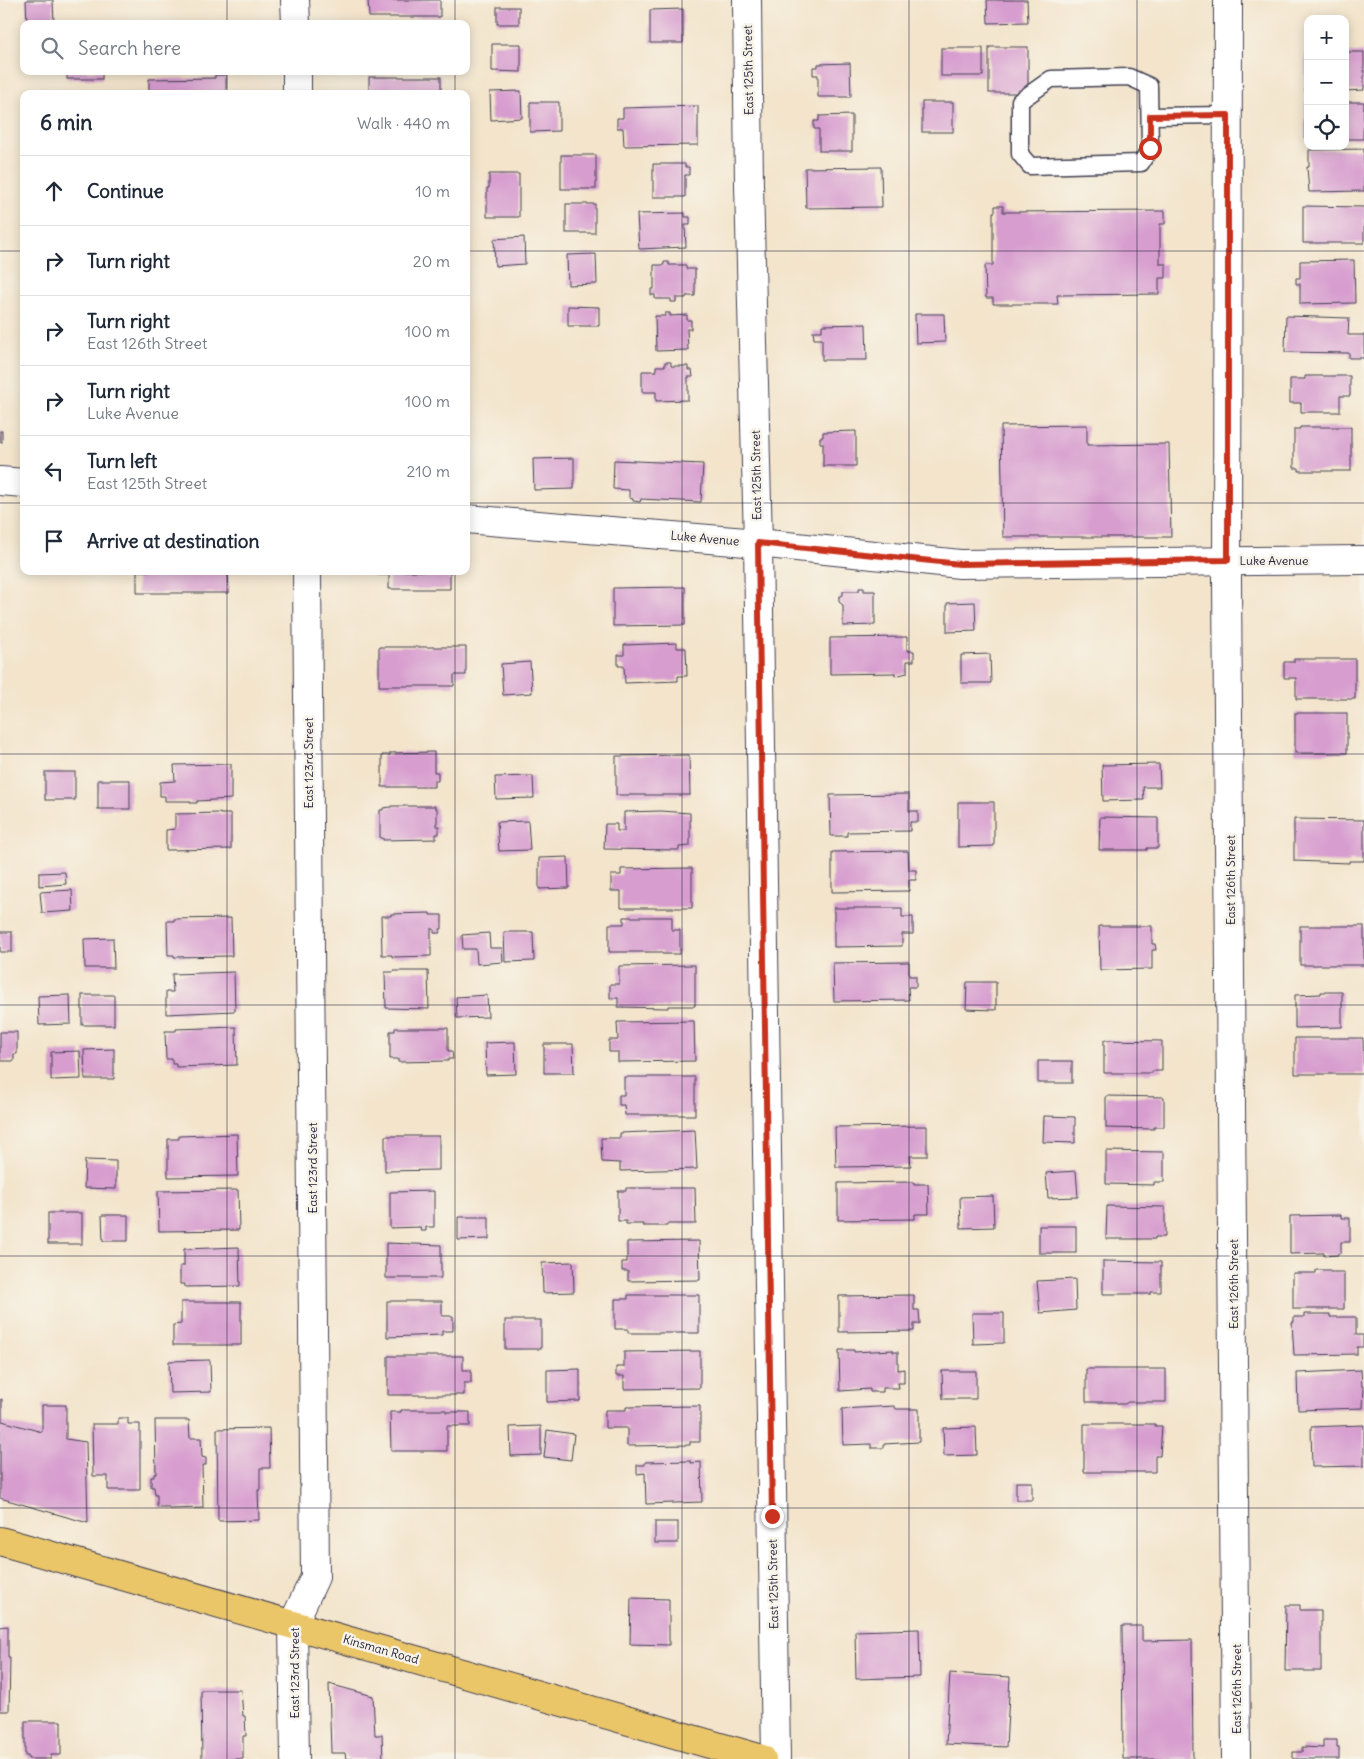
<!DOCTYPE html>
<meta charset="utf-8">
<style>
body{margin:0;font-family:Delius,sans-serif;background:#f2f2f3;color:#1f2937}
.controls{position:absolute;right:15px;top:15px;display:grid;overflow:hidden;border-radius:10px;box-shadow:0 2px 12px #0003}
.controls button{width:45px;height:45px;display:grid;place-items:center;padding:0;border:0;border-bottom:1px solid #e0e1e3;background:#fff;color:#1f2937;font:25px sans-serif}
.stop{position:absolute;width:15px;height:15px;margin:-11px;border:4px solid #c8321e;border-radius:50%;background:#fff}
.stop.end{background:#c8321e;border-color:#fff;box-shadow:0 1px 5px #0008}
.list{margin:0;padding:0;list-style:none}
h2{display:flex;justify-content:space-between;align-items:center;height:65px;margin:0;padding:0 20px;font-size:21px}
h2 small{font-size:16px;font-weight:400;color:#747a83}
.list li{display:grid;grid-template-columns:32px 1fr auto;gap:15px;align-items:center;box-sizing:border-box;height:70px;padding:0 20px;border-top:1px solid #e0e1e3}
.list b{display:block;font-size:19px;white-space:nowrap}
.list p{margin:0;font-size:16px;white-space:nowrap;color:#747a83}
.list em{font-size:16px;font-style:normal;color:#747a83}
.icon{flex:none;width:28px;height:28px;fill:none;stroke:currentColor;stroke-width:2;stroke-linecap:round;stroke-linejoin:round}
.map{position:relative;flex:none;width:1364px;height:1759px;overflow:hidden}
.search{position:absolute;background:#fff;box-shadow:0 2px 12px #0003;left:20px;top:20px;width:450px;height:55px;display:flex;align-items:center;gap:12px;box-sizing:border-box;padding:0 18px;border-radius:10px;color:#747a83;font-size:19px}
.panel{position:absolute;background:#fff;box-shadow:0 2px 12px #0003;left:20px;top:90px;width:450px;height:485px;border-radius:10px}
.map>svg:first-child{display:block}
</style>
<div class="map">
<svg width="1364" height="1759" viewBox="0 0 1364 1759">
<rect width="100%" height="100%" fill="#f7f3e8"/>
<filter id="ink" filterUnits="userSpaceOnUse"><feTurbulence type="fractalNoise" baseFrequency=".02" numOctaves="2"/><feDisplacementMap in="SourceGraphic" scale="10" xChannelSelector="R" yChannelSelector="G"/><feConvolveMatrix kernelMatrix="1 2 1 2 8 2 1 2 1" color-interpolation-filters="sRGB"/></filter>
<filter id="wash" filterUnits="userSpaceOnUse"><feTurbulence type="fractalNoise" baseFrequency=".0096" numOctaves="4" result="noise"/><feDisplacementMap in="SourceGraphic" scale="20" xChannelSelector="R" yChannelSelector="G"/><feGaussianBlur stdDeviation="1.12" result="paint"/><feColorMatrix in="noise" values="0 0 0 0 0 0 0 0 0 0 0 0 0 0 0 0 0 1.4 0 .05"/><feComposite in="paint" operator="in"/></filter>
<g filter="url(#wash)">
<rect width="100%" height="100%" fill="#f3e4cb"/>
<g id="blocks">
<!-- building -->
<g fill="#d79dcf">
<polygon points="26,0 53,0 54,24 27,24"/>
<polygon points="368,0 440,0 440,17 369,17"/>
<polygon points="987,0 1027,0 1028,22 988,23"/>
<rect x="497" y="7" width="22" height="17"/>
<polygon points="683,9 683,43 650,43 650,10"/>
<polygon points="492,44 521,44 521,72 492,71"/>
<rect x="989" y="47" width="39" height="46"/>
<rect x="941" y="48" width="42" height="28"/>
<polygon points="1345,52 1364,52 1364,90 1345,91"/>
<rect x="1305" y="53" width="3" height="38"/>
<polygon points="850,63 851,97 818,97 818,75 813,75 813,67 818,67 818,64"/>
<rect x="67" y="71" width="35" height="8"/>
<polygon points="215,75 226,75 226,94 149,94 149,79 215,78"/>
<rect x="369" y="77" width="72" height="17"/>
<polygon points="521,91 522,118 491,120 490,92"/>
<polygon points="530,102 559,102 559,131 530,132"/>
<rect x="922" y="102" width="31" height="30"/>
<rect x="1305" y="102" width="3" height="36"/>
<polygon points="1345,102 1364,102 1363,139 1345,139"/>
<polygon points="698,106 698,145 624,146 623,128 617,128 617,118 623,118 623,108"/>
<polygon points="852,115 852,151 819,151 819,129 814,129 814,121 819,121 819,116"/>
<polygon points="1364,149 1364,191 1309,192 1307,167 1309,167 1309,150"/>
<rect x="561" y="155" width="35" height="34"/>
<polygon points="653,164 685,164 685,167 689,167 689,175 685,175 685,197 653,197"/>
<polygon points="881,167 882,207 806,208 805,168"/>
<polygon points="489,174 519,174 519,217 487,217 487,188 489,188"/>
<rect x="566" y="204" width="29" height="29"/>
<polygon points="995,206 1003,206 1003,212 1165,211 1165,224 1160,224 1160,264 1166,264 1166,278 1159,278 1159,294 1057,295 1058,304 993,304 993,298 986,298 985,265 993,265 993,212 995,212"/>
<polygon points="1303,206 1364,207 1364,243 1303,243"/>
<polygon points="685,213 685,217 690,217 690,225 685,225 686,247 639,249 637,214"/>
<polygon points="524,237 525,264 495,266 494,239"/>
<polygon points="596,254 597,284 568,285 567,255"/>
<polygon points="1354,260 1355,303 1300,304 1300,284 1296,284 1296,278 1300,278 1300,261"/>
<polygon points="664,262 669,262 669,265 686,265 686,269 695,269 695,296 686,296 686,298 676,298 676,302 671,302 671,299 655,299 655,295 651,295 651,289 654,289 654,265 664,265"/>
<polygon points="568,306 599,307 599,326 568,326"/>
<polygon points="665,313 670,313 670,316 687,315 687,320 691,320 691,329 687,329 688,350 656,351 655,316 665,316"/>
<polygon points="915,314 944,314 945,342 916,343"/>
<polygon points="1286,316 1349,318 1348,335 1364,335 1364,358 1349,358 1349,353 1285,352"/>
<polygon points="866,324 867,360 822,360 822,339 814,339 813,331 822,331 822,325"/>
<polygon points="665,362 671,362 671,366 688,366 688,370 692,370 693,377 688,377 688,400 656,401 656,392 642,392 642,371 656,371 656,366 665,366"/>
<polygon points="1305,376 1350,376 1350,396 1340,396 1340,412 1301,412 1301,403 1290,403 1290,379 1305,379"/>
<polygon points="1087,425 1087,445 1169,444 1171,537 1003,537 1001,426"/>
<polygon points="1300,427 1351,427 1351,471 1299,471 1299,468 1294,468 1294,429 1300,429"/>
<rect x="0" y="431" width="2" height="11"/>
<polygon points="856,431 856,466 823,466 823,443 820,443 820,437 823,437 823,432"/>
<polygon points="574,458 574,489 534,490 533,459"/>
<polygon points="614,460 703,464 701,502 641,499 640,502 633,501 633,499 629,498 629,490 613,489"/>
<polygon points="137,571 228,571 229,593 137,593"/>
<polygon points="378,571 450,571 450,589 389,589 389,575 378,575"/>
<polygon points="685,587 685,625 613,626 613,588"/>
<polygon points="859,588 864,588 864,591 875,591 875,625 843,626 843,605 839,602 839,597 843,595 843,591 859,591"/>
<polygon points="975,602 976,631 947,632 947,603"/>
<polygon points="907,637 907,651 914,651 914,661 907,661 907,673 895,676 895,673 830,674 830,638"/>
<polygon points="677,643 677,648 686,648 687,676 678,676 678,681 625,683 624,666 618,666 618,655 624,655 624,645"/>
<polygon points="379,647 466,647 466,675 454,675 454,686 379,686"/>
<polygon points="990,654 991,683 961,683 961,655"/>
<polygon points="1294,659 1355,659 1355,699 1296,699 1296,678 1284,678 1284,662 1294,662"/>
<polygon points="530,662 532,693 503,695 501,664"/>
<rect x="1295" y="713" width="52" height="40"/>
<polygon points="434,752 434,772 438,772 438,781 434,781 434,787 382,787 382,755 390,755 390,753"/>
<polygon points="689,755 690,795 616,795 616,756"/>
<polygon points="231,764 231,799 197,801 197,803 190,803 190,801 165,801 165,796 160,796 160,782 175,781 174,765"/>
<polygon points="1159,764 1160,787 1143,787 1144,800 1103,801 1102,765"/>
<rect x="45" y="772" width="30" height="28"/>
<polygon points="533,776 534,798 496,799 495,777"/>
<rect x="98" y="780" width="32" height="29"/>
<polygon points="909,794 909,811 918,811 918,822 910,822 910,831 847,832 847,836 831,836 830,795"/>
<polygon points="958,802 994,802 994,846 958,847"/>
<polygon points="391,806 435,806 435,808 437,808 437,823 436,823 436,826 439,826 439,834 436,834 436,839 383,840 383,838 380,838 380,810 383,810 383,808 391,807"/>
<polygon points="661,811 690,813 690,846 679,847 679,850 604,849 605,824 617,824 617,831 624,831 624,812"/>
<polygon points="220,813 220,814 231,814 231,849 166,850 166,830 175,829 175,814"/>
<polygon points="1100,817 1158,818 1158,848 1147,848 1147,850 1099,850"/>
<polygon points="1294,819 1364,820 1364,861 1349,861 1349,863 1294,861"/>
<polygon points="528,821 530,850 499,851 497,822"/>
<polygon points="908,851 909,870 916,870 916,880 909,880 909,891 832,892 832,852"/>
<polygon points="568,857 569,888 539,889 539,858"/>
<polygon points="692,868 692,908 621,908 621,891 611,891 611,875 621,875 621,869"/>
<polygon points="65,872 66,884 39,886 39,873"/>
<polygon points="72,890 73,911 42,913 40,892"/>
<polygon points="834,908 902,908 902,917 913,917 913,934 902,934 902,946 834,947"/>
<polygon points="430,913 430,915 442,915 442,929 440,929 440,933 434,933 434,929 431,929 431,956 392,957 392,955 382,955 381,916 391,916 391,914"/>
<polygon points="624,917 672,917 672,930 680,930 680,954 662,954 662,952 609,952 609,924 624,924"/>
<polygon points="231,918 232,956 174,957 174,955 168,955 167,921 174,921 174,919"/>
<polygon points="1099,926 1152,926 1152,944 1155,944 1156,950 1152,950 1152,969 1100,970"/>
<rect x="1300" y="926" width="64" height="39"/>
<rect x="0" y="932" width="12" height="20"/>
<polygon points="504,932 533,932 534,961 505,962"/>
<polygon points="489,933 490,948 502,948 503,962 477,964 476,949 463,949 462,935"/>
<polygon points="113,938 114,968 85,968 84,939"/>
<polygon points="909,962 909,976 916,976 916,987 908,987 909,1000 834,1001 833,963"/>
<polygon points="695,965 695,1006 668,1006 668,1008 618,1007 618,998 610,998 610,984 619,984 619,966"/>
<polygon points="394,971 428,971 429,1009 386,1008 385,972 394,972"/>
<polygon points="234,972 235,1011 166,1014 166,992 173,992 172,974"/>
<polygon points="967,982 996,982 996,1010 966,1009"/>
<polygon points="1321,992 1342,992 1342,1027 1295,1028 1295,995 1321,994"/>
<polygon points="70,995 71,1024 39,1025 38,996"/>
<rect x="82" y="995" width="32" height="30"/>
<polygon points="487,995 488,1017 457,1018 456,997"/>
<polygon points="694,1021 695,1061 618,1062 618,1052 609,1052 609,1040 618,1040 617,1022"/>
<polygon points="236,1027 237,1065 176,1067 176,1064 172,1064 172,1059 166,1059 165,1031 176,1031 176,1029"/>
<polygon points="395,1028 448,1028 448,1051 452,1051 453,1059 448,1059 448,1061 398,1062 398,1059 390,1059 390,1031 395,1031"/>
<polygon points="0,1032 17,1032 17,1054 14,1054 14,1061 0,1061"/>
<polygon points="1295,1038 1363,1038 1364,1074 1295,1074"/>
<polygon points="1104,1040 1162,1041 1162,1071 1152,1071 1152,1073 1104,1073"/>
<polygon points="515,1042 516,1074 486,1075 485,1043"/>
<polygon points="544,1044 573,1044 574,1073 544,1073"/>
<polygon points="114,1049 114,1079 85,1079 84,1050"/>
<polygon points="80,1051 81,1079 51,1080 51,1052"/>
<rect x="1038" y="1061" width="34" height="22"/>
<polygon points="624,1077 695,1077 695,1115 625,1115 624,1105 619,1105 619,1095 624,1095"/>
<polygon points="1106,1096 1164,1097 1164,1127 1154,1127 1154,1129 1106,1128"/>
<polygon points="1044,1116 1075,1117 1075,1143 1043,1142"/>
<polygon points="927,1126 927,1156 910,1156 911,1166 836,1167 835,1127"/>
<polygon points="695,1130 697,1169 620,1171 620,1163 602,1162 601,1138 620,1138 620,1133"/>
<polygon points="237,1134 238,1176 168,1177 168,1139 179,1139 179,1136"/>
<polygon points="385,1136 439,1136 439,1170 385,1171"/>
<polygon points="1106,1151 1164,1152 1164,1182 1154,1182 1154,1185 1106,1184"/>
<polygon points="85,1160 116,1161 116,1189 84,1188"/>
<polygon points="1076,1171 1078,1197 1048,1198 1046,1173"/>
<polygon points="914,1182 914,1184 928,1184 929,1214 915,1214 915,1219 838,1220 838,1183"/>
<polygon points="626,1188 695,1188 696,1224 667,1224 667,1226 643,1226 643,1224 626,1224 626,1221 618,1221 618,1191 626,1191"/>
<polygon points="238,1190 239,1230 159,1231 158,1191"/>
<polygon points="434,1191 434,1227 426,1227 426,1231 421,1231 420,1227 390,1228 390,1192"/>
<polygon points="993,1196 994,1227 961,1228 960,1197"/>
<polygon points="1107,1206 1165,1207 1165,1237 1155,1237 1155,1239 1106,1239"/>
<rect x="48" y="1213" width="34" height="31"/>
<polygon points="102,1215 128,1215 128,1241 103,1241"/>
<polygon points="1341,1215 1341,1218 1350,1218 1350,1242 1341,1242 1341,1253 1338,1253 1338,1255 1324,1256 1324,1253 1290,1254 1290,1216"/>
<polygon points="458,1217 489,1217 489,1239 458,1240"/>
<rect x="1039" y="1226" width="37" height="27"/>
<polygon points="699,1241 700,1280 628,1281 628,1271 622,1271 622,1262 627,1262 627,1242"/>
<polygon points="386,1243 441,1245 441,1278 386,1278"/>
<polygon points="239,1247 240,1286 185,1287 185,1284 180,1284 180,1266 184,1266 184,1249"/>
<polygon points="1103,1261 1161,1262 1161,1292 1151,1292 1151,1294 1103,1294"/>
<polygon points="573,1262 574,1292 543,1293 542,1263"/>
<polygon points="1316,1270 1330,1270 1330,1272 1344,1272 1344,1309 1293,1309 1293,1273 1316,1273"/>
<polygon points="1075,1279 1076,1310 1040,1313 1037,1281"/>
<polygon points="628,1295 699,1295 699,1333 628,1333 628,1329 615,1329 615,1299 628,1299"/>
<polygon points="914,1295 914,1310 919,1310 920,1324 914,1324 914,1331 839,1332 839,1296"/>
<polygon points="387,1301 442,1301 442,1316 453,1316 453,1331 442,1331 442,1335 387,1337"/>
<polygon points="181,1302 241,1302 241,1345 173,1345 173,1325 181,1324"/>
<polygon points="972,1313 1004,1313 1004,1343 973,1344"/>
<polygon points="1304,1314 1330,1314 1330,1317 1356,1317 1356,1335 1363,1335 1363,1347 1357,1347 1357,1354 1294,1355 1292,1322 1294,1322 1294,1317 1304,1317"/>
<rect x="505" y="1320" width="36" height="29"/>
<polygon points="839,1350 854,1350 854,1352 893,1350 893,1352 898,1352 898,1370 904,1369 904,1383 898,1383 899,1388 883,1388 883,1392 870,1392 870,1389 840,1391"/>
<polygon points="700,1351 700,1388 624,1389 624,1376 616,1376 616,1367 624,1367 624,1352"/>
<polygon points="388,1356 463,1356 463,1370 471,1370 471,1383 464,1383 464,1395 388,1395"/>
<polygon points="210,1360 211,1392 170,1393 169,1361"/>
<polygon points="580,1369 580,1401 547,1402 547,1370"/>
<polygon points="1086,1369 1166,1369 1166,1402 1128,1402 1125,1404 1118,1404 1116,1402 1086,1402"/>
<polygon points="1361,1370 1362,1387 1364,1387 1363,1408 1298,1410 1297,1373"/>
<polygon points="942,1371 976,1371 976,1399 943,1399"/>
<polygon points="2,1399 2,1421 42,1432 42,1405 66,1405 66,1439 86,1442 88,1523 0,1498 0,1400"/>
<polygon points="700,1406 700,1442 690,1442 690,1445 627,1446 627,1428 605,1428 605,1410 626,1410 626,1407"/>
<polygon points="894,1406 896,1409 919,1409 919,1442 884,1444 884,1448 871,1448 871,1444 843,1445 842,1409"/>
<polygon points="401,1410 446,1410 446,1412 470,1412 470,1426 447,1426 447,1451 391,1451 390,1412 401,1412"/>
<polygon points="118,1418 128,1418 128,1424 140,1424 140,1490 108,1490 108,1476 93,1476 92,1424 118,1424"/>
<polygon points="155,1420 189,1420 190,1438 201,1438 202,1457 206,1458 206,1465 202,1465 203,1508 169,1509 169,1507 157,1507 157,1495 155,1495 154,1487 151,1487 151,1477 154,1477 154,1474 156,1474"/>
<polygon points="1084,1424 1155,1424 1155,1426 1162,1426 1160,1456 1155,1456 1155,1472 1084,1472"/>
<polygon points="1364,1425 1364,1466 1312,1467 1311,1427"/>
<polygon points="541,1426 541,1455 511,1456 510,1427"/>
<polygon points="976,1427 977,1455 944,1456 943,1428"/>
<polygon points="269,1428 270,1468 260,1468 260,1490 258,1490 259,1520 218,1521 217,1429"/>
<polygon points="547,1430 574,1434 571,1460 544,1457"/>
<polygon points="691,1461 691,1463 701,1462 702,1502 646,1504 645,1473 637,1474 637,1465 645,1465 645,1462"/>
<rect x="1016" y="1482" width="16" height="18"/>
<rect x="655" y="1522" width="23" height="21"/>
<polygon points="631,1598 669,1599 669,1645 630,1644"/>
<polygon points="1286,1605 1300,1605 1300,1610 1321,1610 1321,1671 1285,1671"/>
<polygon points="8,1626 8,1657 10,1657 9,1711 0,1711 0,1627"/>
<polygon points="1122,1626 1142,1626 1142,1641 1192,1640 1193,1759 1123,1759"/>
<polygon points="919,1629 920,1677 856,1679 855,1631"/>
<polygon points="950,1673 1010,1677 1006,1747 946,1744"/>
<polygon points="329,1684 373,1696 375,1735 382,1735 383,1759 346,1759 345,1753 331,1753"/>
<polygon points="201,1690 241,1690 243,1716 245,1716 246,1736 243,1736 243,1759 202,1759"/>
<polygon points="25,1721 61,1721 61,1755 51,1755 51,1759 28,1759 28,1756 25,1756"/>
<polygon points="1323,1740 1337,1740 1337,1748 1339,1748 1339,1759 1293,1759 1293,1752 1302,1752 1302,1747 1323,1748"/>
</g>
</g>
</g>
<g filter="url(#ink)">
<use href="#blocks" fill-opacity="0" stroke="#413f51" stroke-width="1"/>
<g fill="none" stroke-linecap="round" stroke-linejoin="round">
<!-- service casing -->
<g stroke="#413f51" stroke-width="19">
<g id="service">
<polygon points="1129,77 1149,86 1150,148 1141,163 1030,166 1020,154 1020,101 1051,79"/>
<polyline points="1150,116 1228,115"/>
</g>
</g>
<!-- minor casing -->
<g stroke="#413f51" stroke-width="30">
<g id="minor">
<polyline points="295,0 296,24"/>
<polyline points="747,0 749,185 758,543 776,1759"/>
<polyline points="1228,0 1227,581 1236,1759"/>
<polyline points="297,71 297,94"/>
<polyline points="0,481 24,483"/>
<polyline points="466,519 758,543 960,564 1364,560"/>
<polyline points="295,1759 293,1624 315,1577 307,571"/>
</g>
</g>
<!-- primary casing -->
<g stroke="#413f51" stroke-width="30">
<polyline id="primary" points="0,1541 762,1759"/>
</g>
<!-- service -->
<use href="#service" stroke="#fff" stroke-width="16"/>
<!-- minor -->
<use href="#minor" stroke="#fff" stroke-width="28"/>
<!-- primary -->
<use href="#primary" stroke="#ebc669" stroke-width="28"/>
</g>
</g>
<g fill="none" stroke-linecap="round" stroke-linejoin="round" filter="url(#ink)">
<!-- route -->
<polyline stroke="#c8321e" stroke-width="6" points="772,1516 758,543 960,564 1228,560 1228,115 1150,116 1150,148"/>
</g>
<!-- grid -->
<path fill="none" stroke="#22223b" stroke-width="1" stroke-opacity="0.55" d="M 227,0 L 227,24M 455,0 L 455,24M 682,0 L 682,1759M 909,0 L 909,1759M 1137,0 L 1137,1759M 227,71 L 227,94M 455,71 L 455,94M 0,251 L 24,251M 466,251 L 1364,251M 0,503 L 24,503M 466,503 L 1364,503M 227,571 L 227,1759M 455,571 L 455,1759M 0,754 L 1364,754M 0,1005 L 1364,1005M 0,1256 L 1364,1256M 0,1508 L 1364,1508"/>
<g text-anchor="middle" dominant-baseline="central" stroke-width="5" stroke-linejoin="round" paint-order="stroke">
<!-- street labels -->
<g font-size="12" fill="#22223b" stroke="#f7f3e8">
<text transform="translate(748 70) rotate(-91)">East 125th Street</text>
<text transform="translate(756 475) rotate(-91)">East 125th Street</text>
<text transform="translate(705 538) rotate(5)">Luke Avenue</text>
<text x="1274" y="560">Luke Avenue</text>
<text transform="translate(308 763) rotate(-90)">East 123rd Street</text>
<text transform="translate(1230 880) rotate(-90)">East 126th Street</text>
<text transform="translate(312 1168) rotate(-90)">East 123rd Street</text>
<text transform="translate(1233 1284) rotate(-90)">East 126th Street</text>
<text transform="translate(773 1584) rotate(-91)">East 125th Street</text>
<text transform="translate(381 1649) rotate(16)">Kinsman Road</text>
<text transform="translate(294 1673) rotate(-90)">East 123rd Street</text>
<text transform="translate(1236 1689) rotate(-90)">East 126th Street</text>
</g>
</g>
</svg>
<div class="controls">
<button>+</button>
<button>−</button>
<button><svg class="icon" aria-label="locate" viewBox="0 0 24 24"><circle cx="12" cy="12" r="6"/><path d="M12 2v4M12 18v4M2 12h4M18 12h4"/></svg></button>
</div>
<div class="stop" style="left:1150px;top:148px"></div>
<div class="stop end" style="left:772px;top:1516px"></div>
<div class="search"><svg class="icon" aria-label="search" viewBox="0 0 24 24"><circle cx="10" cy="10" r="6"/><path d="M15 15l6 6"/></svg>Search here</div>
<section class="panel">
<h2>6 min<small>Walk · 440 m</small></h2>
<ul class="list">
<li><svg class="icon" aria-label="ahead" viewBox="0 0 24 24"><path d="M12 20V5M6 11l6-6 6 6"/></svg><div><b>Continue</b></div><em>10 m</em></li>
<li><svg class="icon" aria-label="right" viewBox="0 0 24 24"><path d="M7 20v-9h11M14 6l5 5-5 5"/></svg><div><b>Turn right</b></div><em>20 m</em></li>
<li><svg class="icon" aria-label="right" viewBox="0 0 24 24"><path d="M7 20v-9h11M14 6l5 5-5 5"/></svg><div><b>Turn right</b><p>East 126th Street</p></div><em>100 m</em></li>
<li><svg class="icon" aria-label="right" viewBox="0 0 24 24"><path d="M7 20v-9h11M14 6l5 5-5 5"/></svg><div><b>Turn right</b><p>Luke Avenue</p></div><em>100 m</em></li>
<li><svg class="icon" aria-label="left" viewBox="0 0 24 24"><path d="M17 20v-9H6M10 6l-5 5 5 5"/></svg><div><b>Turn left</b><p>East 125th Street</p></div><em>210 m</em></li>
<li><svg class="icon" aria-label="arrive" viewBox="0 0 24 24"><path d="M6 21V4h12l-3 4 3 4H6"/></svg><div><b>Arrive at destination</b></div></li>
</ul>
</section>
</div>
